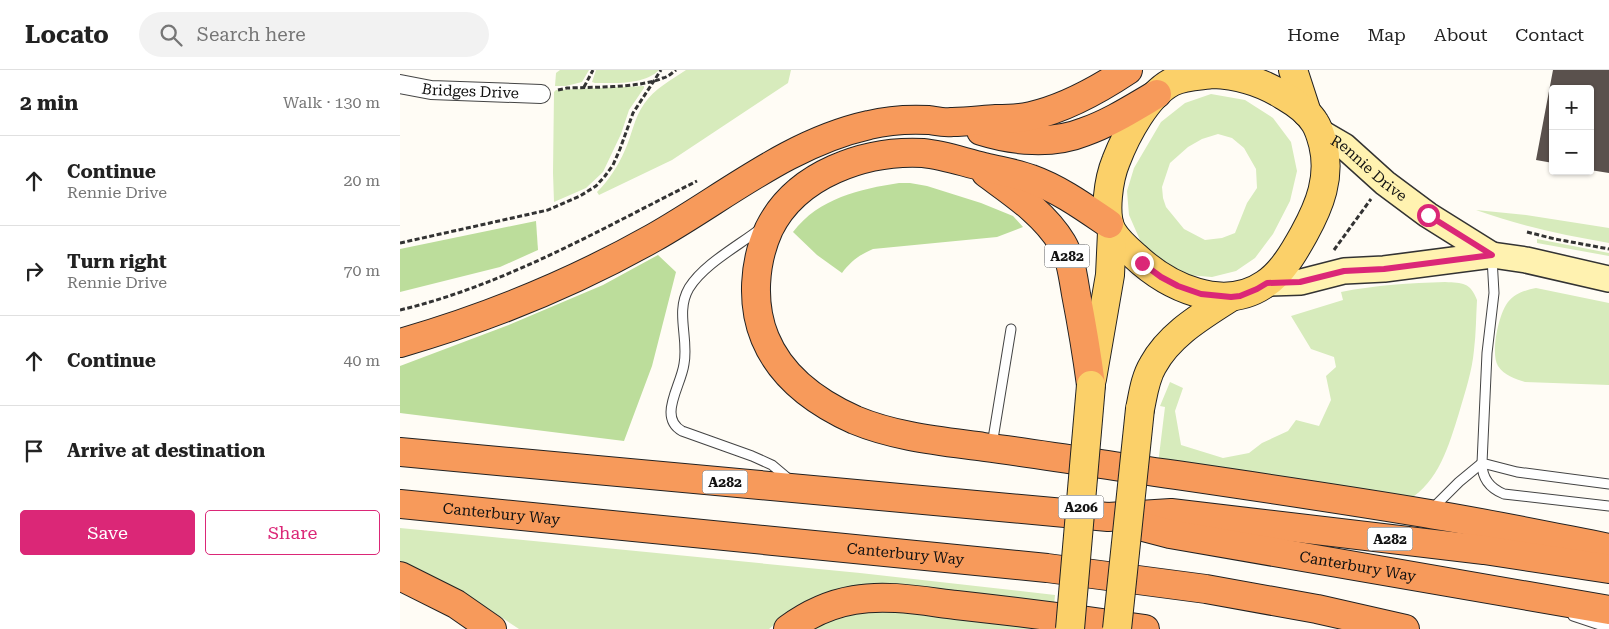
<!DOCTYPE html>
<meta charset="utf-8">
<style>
body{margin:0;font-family:"Roboto Serif",serif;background:#f2f2f2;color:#222}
.controls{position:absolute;right:15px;top:15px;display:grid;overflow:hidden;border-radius:5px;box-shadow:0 1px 4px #0004}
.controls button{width:45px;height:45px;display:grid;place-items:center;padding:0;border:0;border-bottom:1px solid #e0e0e0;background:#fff;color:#222;font:25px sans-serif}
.stop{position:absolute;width:15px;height:15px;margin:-11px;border:4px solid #db2777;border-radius:50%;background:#fff}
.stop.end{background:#db2777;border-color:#fff;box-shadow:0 1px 5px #0008}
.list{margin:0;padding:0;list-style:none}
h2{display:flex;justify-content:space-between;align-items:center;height:65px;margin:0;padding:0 20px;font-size:21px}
h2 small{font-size:16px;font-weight:400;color:#767676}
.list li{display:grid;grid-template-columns:32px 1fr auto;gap:15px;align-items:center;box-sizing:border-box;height:90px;padding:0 20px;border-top:1px solid #e0e0e0}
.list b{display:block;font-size:19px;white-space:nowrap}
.list p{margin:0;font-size:16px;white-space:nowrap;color:#767676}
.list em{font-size:16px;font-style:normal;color:#767676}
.actions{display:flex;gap:10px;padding:15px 20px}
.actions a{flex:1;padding:11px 0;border:1px solid #db2777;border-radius:5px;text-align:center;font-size:18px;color:#db2777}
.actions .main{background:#db2777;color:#fff}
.icon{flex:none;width:28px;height:28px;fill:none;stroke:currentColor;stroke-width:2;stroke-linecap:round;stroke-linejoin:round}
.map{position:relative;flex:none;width:1209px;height:559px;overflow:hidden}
header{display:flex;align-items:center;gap:30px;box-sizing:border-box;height:70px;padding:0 25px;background:#fff;border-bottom:1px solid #e0e0e0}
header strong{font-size:24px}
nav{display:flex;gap:28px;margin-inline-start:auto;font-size:18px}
.search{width:350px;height:45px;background:#f2f2f2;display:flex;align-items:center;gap:12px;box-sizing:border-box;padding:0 18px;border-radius:28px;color:#767676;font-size:19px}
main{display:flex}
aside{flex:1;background:#fff}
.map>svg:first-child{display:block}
</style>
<header>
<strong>Locato</strong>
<div class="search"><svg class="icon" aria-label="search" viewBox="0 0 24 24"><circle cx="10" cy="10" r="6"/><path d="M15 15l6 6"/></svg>Search here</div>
<nav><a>Home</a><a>Map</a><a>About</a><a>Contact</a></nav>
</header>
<main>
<aside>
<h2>2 min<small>Walk · 130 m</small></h2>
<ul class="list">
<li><svg class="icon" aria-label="ahead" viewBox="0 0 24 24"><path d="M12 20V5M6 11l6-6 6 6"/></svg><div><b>Continue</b><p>Rennie Drive</p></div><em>20 m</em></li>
<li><svg class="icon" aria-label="right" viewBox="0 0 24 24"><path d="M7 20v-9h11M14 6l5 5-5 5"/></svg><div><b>Turn right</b><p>Rennie Drive</p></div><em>70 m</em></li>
<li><svg class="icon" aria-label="ahead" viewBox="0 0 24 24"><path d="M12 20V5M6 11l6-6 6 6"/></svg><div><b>Continue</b></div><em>40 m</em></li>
<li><svg class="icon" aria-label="arrive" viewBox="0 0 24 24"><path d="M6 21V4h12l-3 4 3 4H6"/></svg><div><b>Arrive at destination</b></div></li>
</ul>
<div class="actions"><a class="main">Save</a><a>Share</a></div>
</aside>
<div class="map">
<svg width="1209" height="559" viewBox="0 0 1209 559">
<rect width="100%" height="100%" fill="#fffcf5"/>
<!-- green -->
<g fill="#d7ebbc" fill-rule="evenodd">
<polygon points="160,0 189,0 182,12 166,16 155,16 156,3"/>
<path d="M 196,0 L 259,0 C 245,15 214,13 195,13 L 192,12 Z"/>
<path d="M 286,0 L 391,0 L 388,13 L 272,90 L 199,125 L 197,122 C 209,110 218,96 225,80 C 232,65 234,48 244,34 C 254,19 271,10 286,0 Z"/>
<polygon points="244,16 244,18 229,40 221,64 203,102 186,118 154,132 153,103 154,22 156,20"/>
<path d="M 811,24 L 845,30 L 873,48 L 891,72 L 897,101 L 890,131 L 873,164 L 855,188 L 836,201 L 812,207 L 787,205 L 756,189 L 740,170 L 729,145 L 727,121 L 734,98 L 761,52 L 785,33 ZM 818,64 L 832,68 L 844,78 L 856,99 L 857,118 L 847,133 L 835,163 L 822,168 L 805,170 L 784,159 L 766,137 L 763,128 L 762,117 L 770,93 L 788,77 L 802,69 Z"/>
<path d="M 1076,140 L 1126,145 L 1209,158 L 1209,173 C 1164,165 1120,156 1076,140 Z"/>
<polygon points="1137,169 1209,183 1209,186 1137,173"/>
<path d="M 1045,212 C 1063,213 1070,212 1077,230 C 1076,247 1076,264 1074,280 C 1072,302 1065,322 1059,343 C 1049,375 1039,412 1008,430 L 758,394 L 765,337 L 760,336 L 770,312 L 783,318 L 775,341 L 781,375 L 823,388 L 849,383 L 862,373 L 888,361 L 896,350 L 919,356 L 931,330 L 926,306 L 936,297 L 934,287 L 911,279 L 891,246 L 943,230 L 941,222 C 976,215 1010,213 1045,212 Z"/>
<path d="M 1136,218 L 1209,233 L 1209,315 L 1125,312 C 1115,309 1104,305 1098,296 C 1090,283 1099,243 1108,232 C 1115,223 1126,220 1136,218 Z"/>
<polygon points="0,458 460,503 655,525 654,536 488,516 385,545 369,559 119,559 69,526 23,501 0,491"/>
<polygon points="465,537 647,559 404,559"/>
</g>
<!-- forest -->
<g fill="#bcdd9b">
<path d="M 499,113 L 510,113 L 527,116 L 581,133 L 613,146 L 623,157 L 597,167 L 473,179 C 459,185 451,191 442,203 L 417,185 L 393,162 C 419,128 460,119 499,113 Z"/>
<polygon points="136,151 138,180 100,197 0,222 0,179"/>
<polygon points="258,185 276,202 252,296 224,371 0,343 0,296 111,254 203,215"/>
</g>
<!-- building -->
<polygon fill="#5a514d" points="1153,0 1209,0 1209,103 1190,100 1190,19 1153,19 1153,93 1136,90"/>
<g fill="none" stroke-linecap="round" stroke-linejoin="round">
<!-- lane casing -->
<g stroke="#444" stroke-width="11">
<g id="lane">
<path d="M 360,159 C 338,176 304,194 289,218 C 275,242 289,268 284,294 C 282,309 271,327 271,342 C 271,350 275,357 282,361 L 352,386 L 372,395 L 391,411"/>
<polyline points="1092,188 1094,223 1087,283 1082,393 1117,402 1209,414"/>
<polyline points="592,375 611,259"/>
<path d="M 1082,393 C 1082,408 1089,418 1104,424 L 1209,436"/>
<polyline points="1031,440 1059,412 1082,393"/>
<polyline points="1173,546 1209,558"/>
</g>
</g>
<!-- street casing -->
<g stroke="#444" stroke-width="20">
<g id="street">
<path id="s1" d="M 0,14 L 31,20 L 141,24"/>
</g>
</g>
<!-- secondary casing -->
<g stroke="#333" stroke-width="28">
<g id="secondary">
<path id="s2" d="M 920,62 L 944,76 L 985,113 L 1028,145 L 1092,185"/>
<polyline points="867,213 901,212 944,201 984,199 1092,185 1126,190 1209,209"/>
</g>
</g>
<!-- primary casing -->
<g stroke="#222" stroke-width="30">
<g id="primary">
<polyline points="893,0 907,43"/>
<path d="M 813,4 C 839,5 862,12 884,26 C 896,33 908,41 915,53 C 919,59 921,67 923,74 C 931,107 920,135 904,164 C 894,182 882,203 865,214 C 823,243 768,217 735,186 C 727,179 717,170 712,161 C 703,144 709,108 716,91 C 726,65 747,25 772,12 C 784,6 800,6 813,4 Z"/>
<polyline points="692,309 710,205 712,162"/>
<path d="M 740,339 C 743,325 745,308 753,295 C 770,264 802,246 831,227"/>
</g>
</g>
<!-- highway casing -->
<g stroke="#222" stroke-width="30">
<g id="highway">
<path d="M 581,61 C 613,71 652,75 684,62 C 710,53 733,38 757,24"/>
<path d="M 586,103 C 613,123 644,143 662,173 C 671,188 673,207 676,224 C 682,255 687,285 691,315"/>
<path d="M 709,154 C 684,137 659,119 631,109 C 616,103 599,101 584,97 C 563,92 544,85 523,83 C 465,80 396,104 369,159 C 354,192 351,234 365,268 C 381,307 417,333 455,350 C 496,367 540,371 584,377 C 623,382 662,388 701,394 C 809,410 917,425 1024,443 C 1086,453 1148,466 1209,478"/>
<path d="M 0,273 C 87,248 173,213 253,168 C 324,128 388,73 469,55 C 489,50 509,49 529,50 C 536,51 544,53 552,52 C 567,52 581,50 596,49 C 608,49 619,49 631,46 C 666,38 698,20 728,0"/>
<polyline points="0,382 708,447 771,443 1084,480 1209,499"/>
<path id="s3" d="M 0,434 L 647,498 L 806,519 L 917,539 L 1005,559"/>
<path id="s4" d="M 728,453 L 770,464 L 1209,540"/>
<polyline points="0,506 56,534 92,559"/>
<path d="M 388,559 C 407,545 430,534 454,530 C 487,524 523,531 556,535 C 619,542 682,550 745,559"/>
</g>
</g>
<!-- path -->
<g stroke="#333" stroke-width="3" stroke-dasharray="5 2.5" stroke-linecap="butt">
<polyline points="184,17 193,0"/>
<path d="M 158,20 L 167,18 C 193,17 240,18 263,8 C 268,7 272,3 276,0"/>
<polyline points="1127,162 1155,169 1209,179"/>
<polyline points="0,173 148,140 180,126 196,116 205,106 213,95 220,79 233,43 261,0"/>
<polyline points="934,180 971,129"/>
<path d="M 0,240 C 105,215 201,159 297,111"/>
</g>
<!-- lane -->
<use href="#lane" stroke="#fff" stroke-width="9"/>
<!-- street -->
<use href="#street" stroke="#fff" stroke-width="18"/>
<!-- secondary -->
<use href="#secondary" stroke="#fff2b0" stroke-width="25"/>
<!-- primary -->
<use href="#primary" stroke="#fbd069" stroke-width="28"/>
<!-- highway -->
<use href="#highway" stroke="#f79a5b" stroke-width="28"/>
<!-- primary-bridge casing -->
<g stroke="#222" stroke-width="30" stroke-linecap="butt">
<g id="primary-bridge">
<polyline points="670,559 691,315"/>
<polyline points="717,559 740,339"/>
</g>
</g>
<!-- primary-bridge -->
<use href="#primary-bridge" stroke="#fbd069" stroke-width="28"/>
</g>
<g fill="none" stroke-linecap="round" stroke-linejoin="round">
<!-- route -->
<polyline stroke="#db2777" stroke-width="6" points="742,193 761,207 778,216 801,224 831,227 840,226 857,219 867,213 900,212 944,201 984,199 1092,185 1028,145"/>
</g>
<g text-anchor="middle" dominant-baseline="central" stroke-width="5" stroke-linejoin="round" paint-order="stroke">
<!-- shield labels -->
<g fill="#fff" stroke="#585858" stroke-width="1">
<rect x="644.5" y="174.5" width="45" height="23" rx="4"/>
<rect x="302.5" y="400.5" width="45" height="23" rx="4"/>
<rect x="658.5" y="425.5" width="45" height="23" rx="4"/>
<rect x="967.5" y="457.5" width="45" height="23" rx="4"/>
</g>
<g font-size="14" font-weight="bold" fill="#111">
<text x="667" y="186">A282</text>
<text x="325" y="412">A282</text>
<text x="681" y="437">A206</text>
<text x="990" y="469">A282</text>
</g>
<!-- street labels -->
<g font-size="15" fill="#111" stroke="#fff">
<text stroke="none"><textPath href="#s1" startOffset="71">Bridges Drive</textPath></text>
<text stroke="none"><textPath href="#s2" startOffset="61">Rennie Drive</textPath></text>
<text stroke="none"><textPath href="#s3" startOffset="102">Canterbury Way</textPath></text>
<text stroke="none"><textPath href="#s3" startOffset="508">Canterbury Way</textPath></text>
<text stroke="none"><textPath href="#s4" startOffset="234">Canterbury Way</textPath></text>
</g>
</g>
</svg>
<div class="controls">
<button>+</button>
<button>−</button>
</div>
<div class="stop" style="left:1028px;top:145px"></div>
<div class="stop end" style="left:742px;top:193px"></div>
</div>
</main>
